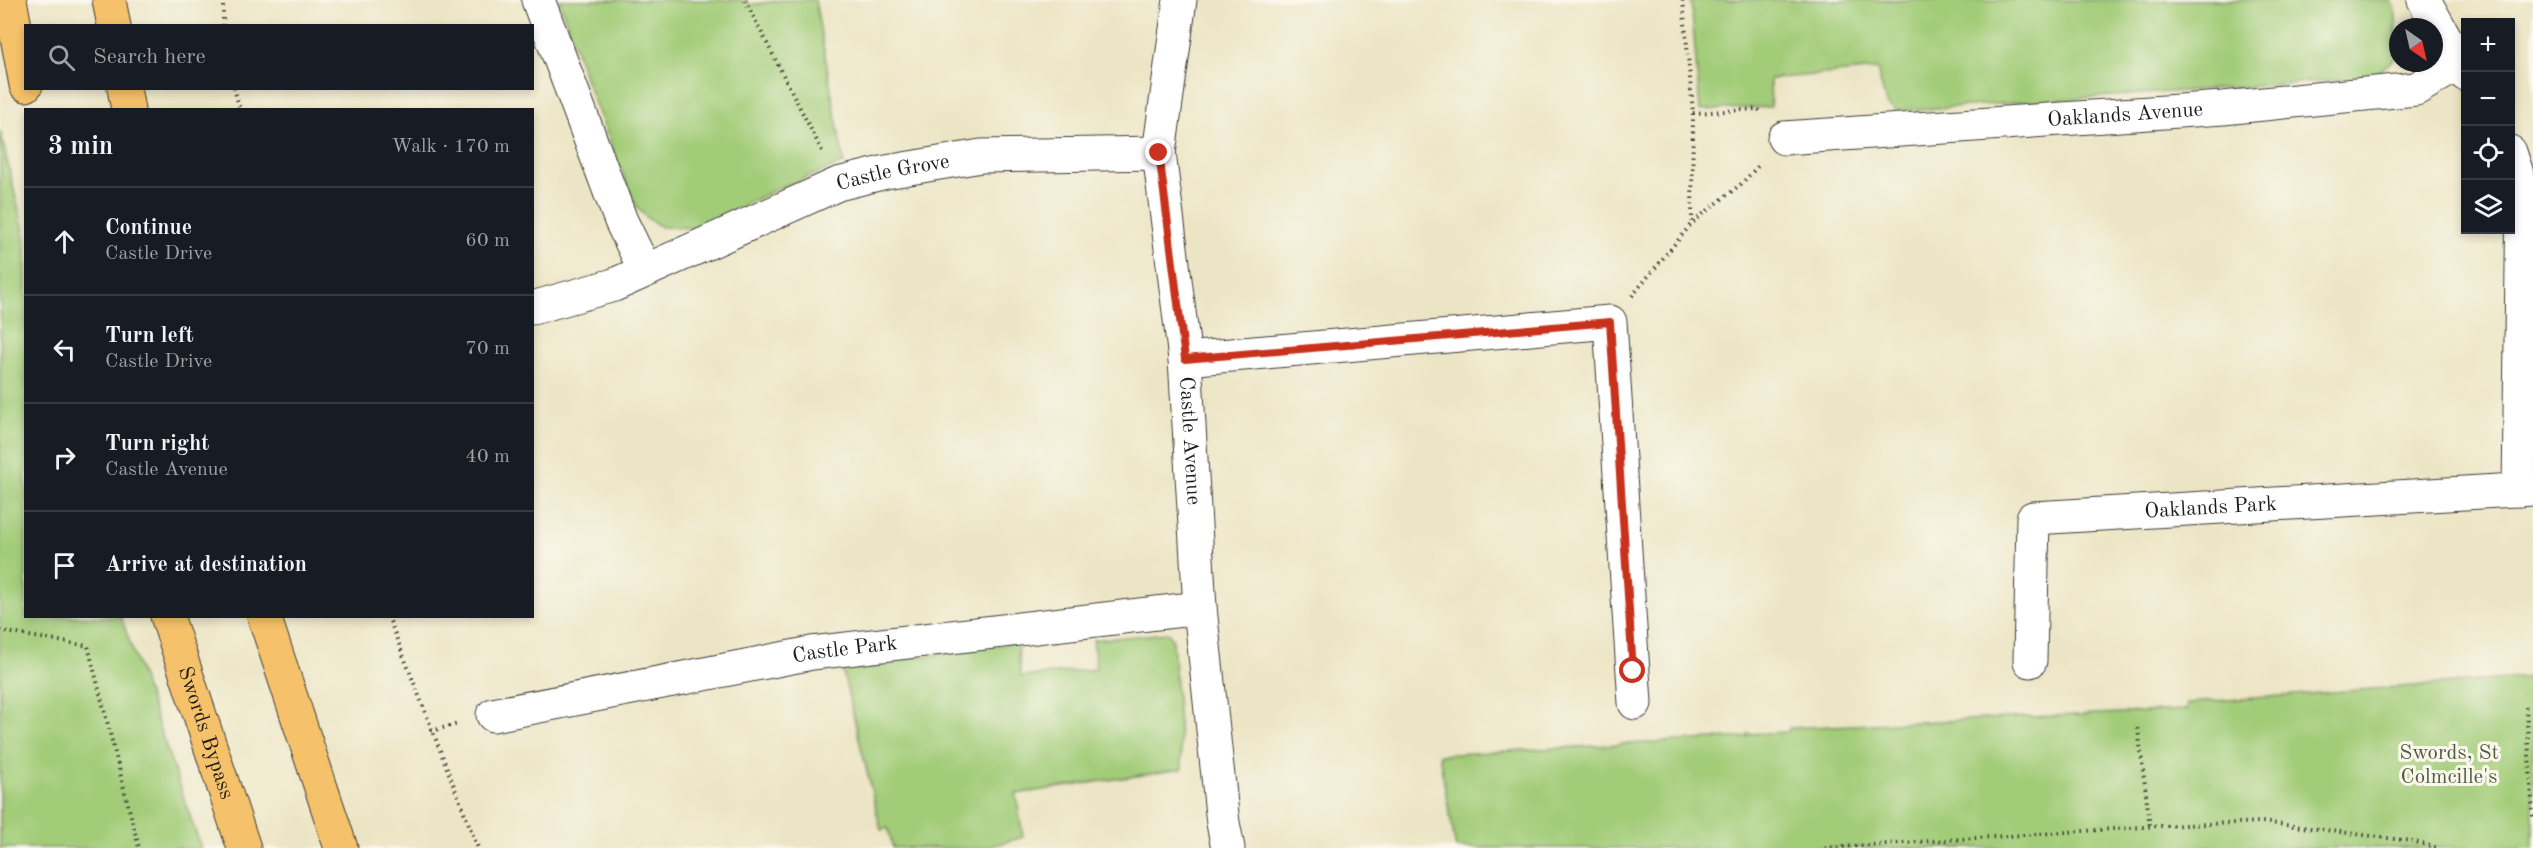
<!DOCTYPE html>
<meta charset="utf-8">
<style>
body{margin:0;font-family:"Old Standard TT",serif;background:#242831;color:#f1f3f6}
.controls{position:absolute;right:18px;top:18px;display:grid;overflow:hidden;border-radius:0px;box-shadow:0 3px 9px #0003}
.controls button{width:54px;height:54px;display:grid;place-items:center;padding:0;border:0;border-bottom:2px solid #363941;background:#171b24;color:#f1f3f6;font:30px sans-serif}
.compass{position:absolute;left:2389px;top:18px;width:54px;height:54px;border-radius:50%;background:#171b24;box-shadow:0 3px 9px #0003;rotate:146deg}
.stop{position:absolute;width:18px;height:18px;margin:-14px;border:4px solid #c8321e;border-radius:50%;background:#fff}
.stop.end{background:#c8321e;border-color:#fff;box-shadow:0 2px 6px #0008}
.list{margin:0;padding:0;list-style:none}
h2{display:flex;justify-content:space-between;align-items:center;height:78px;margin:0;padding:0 24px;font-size:26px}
h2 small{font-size:20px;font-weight:400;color:#9ea1a6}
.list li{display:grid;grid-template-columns:39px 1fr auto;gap:18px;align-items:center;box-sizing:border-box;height:108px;padding:0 24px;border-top:2px solid #363941}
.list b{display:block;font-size:22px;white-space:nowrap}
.list p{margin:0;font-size:20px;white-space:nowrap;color:#9ea1a6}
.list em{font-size:20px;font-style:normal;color:#9ea1a6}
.icon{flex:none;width:33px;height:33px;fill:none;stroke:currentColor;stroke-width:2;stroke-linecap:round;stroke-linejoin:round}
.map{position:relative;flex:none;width:2533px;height:848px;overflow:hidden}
.search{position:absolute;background:#171b24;box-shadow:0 3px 9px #0003;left:24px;top:24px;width:510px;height:66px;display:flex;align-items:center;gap:15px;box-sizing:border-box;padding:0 21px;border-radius:0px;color:#9ea1a6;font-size:22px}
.panel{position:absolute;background:#171b24;box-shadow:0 3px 9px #0003;left:24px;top:108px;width:510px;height:510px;border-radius:0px}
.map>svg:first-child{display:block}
</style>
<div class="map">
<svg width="2533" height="848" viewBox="0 0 2533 848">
<rect width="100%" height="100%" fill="#fbf7ec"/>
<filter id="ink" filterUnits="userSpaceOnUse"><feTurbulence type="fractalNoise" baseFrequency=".0167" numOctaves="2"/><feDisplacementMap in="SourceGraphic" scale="12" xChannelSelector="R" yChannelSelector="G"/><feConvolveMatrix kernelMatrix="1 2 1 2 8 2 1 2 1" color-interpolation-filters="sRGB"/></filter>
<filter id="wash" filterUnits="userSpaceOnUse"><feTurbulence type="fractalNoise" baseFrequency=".008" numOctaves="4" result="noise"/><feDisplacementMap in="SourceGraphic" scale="24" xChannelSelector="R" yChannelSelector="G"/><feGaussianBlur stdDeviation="1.35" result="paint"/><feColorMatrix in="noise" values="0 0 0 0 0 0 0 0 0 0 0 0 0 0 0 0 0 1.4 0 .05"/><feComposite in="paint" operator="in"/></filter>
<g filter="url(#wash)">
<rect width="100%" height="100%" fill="#ece5c5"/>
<!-- green -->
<g fill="#a2cc78" stroke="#5f744a" stroke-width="1.5">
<polygon points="559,0 747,0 750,5 782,0 815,0 844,163 777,189 697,228 662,227 647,218 636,206 588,86"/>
<path d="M 1691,0 L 2391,0 C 2401,19 2394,38 2395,58 L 2380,71 L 2354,79 L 1896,111 L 1886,103 L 1877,69 L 1770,79 L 1771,107 L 1700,110 Z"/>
<polygon points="0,131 26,240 26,616 121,617 201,848 0,848"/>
<polygon points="1168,633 1173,641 1182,769 1016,794 1023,837 985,848 893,848 888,828 881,830 842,668 1017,642 1021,677 1096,669 1093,640"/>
<polygon points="2533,677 2533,848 1456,848 1439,755 1747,737 1748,734 1788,732 1789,728 2186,710 2187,703"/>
</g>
</g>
<g filter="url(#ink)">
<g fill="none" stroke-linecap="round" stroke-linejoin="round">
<!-- minor casing -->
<g stroke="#3b3a35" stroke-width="35">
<g id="minor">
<polyline points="538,0 621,221 645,270"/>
<path id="s1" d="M 1180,0 L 1159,153 L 1185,359 L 1200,608 L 1223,823 L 1228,848"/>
<polyline points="2424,0 2466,75"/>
<path id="s2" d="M 1784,138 L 2223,108 L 2416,89 L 2458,64"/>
<polyline points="2510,152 2523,192 2519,490"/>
<path id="s3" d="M 532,308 L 614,285 L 838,184 L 886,172 L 981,156 L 1159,153"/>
<polyline points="1185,359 1610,322 1635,703"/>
<path id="s4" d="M 2030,661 L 2033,518 L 2533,489"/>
<path id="s5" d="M 493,715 L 812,653 L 1200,608"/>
</g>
</g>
<!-- major casing -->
<g stroke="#3b3a35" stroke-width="35">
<g id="major">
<polyline points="10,0 26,85"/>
<polyline points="109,0 114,26"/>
<polyline points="124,88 128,110"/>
<path id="s6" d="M 167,616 L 244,848"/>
<polyline points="264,616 341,848"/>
</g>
</g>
<!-- path -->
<g stroke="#3b3a35" stroke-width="4" stroke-dasharray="1.5 4.5" stroke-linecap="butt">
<polyline points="223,0 223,26"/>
<polyline points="745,0 822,151"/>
<polyline points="1683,0 1693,113 1692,222"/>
<polyline points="234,88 240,110"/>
<polyline points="1693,113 1758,109 1761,112"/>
<polyline points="1632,296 1692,223 1741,184 1760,164"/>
<polyline points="388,616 478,848"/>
<polyline points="0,631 88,646 139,848"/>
<polyline points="2526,707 2533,817"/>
<polyline points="2138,728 2150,827"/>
<polyline points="431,731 458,724"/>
<polyline points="1825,848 2159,826 2262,822 2411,841 2438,848"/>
</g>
<!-- minor -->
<use href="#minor" stroke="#fff" stroke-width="33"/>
<!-- major -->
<use href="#major" stroke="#f5c16b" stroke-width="33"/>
</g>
</g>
<g fill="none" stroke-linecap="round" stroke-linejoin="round" filter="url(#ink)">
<!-- route -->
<polyline stroke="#c8321e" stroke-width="8" points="1159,153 1185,359 1610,322 1633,671"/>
</g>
<g text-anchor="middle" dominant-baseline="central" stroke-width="6" stroke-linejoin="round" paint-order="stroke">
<!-- street labels -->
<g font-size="21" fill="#1c1c1c" stroke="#fbf7ec">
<text stroke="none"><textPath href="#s2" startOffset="342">Oaklands Avenue</textPath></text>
<text stroke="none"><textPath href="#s3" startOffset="387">Castle Grove</textPath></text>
<text stroke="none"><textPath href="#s1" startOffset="444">Castle Avenue</textPath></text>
<text stroke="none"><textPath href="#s4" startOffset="321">Oaklands Park</textPath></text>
<text stroke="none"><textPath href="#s5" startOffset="358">Castle Park</textPath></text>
<text stroke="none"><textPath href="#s6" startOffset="123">Swords Bypass</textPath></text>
</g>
<!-- park labels -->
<g font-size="21" fill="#4b5a3c" stroke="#fbf7ec">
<text x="2449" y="753">Swords, St<tspan x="2449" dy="24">Colmcille's</tspan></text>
</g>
</g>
</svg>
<div class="controls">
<button>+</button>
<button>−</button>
<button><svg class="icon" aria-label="locate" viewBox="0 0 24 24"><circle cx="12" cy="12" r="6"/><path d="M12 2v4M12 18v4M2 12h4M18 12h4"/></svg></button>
<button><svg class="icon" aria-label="layers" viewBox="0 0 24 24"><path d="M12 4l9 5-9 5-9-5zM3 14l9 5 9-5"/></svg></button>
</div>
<svg class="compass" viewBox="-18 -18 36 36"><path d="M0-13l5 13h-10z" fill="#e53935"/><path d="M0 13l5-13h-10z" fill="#9ea1a6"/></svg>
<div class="stop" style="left:1633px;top:671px"></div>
<div class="stop end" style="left:1159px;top:153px"></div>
<div class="search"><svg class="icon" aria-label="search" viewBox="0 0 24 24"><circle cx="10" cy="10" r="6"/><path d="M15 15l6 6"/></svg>Search here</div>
<section class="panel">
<h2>3 min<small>Walk · 170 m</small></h2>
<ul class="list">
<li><svg class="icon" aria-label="ahead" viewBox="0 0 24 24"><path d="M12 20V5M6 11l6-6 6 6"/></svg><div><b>Continue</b><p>Castle Drive</p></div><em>60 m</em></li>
<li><svg class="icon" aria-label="left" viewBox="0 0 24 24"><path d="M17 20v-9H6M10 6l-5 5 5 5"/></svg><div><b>Turn left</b><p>Castle Drive</p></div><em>70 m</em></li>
<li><svg class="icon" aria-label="right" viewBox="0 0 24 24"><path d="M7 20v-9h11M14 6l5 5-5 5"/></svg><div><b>Turn right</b><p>Castle Avenue</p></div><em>40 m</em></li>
<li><svg class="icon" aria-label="arrive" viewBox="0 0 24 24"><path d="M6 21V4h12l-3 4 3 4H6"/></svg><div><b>Arrive at destination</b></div></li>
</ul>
</section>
</div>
